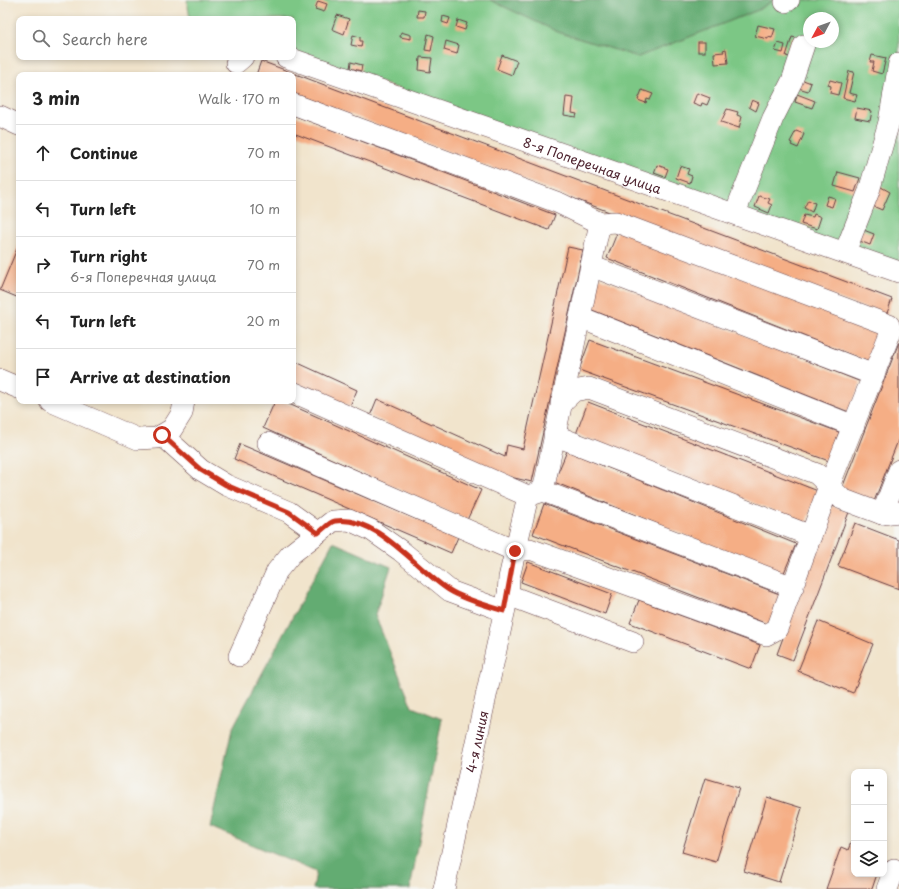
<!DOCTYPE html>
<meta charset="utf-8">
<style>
body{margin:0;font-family:"Playpen Sans",sans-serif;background:#f2f2f2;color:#222}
.controls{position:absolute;right:12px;bottom:12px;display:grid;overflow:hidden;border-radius:8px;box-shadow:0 2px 6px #0003}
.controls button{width:36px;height:36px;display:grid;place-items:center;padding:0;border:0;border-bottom:1px solid #e0e0e0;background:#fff;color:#222;font:20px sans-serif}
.compass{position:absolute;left:803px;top:12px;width:36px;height:36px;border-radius:50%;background:#fff;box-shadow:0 2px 6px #0003;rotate:229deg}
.stop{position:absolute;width:12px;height:12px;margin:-9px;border:3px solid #c8321e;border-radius:50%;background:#fff}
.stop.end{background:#c8321e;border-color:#fff;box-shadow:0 1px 4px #0008}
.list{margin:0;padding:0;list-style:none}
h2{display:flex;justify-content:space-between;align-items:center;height:52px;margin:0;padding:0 16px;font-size:17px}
h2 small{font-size:13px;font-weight:400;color:#767676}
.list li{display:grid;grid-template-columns:26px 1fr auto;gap:12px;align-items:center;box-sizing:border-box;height:56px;padding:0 16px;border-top:1px solid #e0e0e0}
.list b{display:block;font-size:15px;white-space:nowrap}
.list p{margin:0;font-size:13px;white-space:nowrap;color:#767676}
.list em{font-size:13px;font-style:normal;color:#767676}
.icon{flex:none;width:22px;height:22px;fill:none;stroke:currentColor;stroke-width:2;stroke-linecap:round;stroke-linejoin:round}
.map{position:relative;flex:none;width:899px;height:889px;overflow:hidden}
.search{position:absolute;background:#fff;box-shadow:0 2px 6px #0003;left:16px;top:16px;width:280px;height:44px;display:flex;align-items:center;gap:10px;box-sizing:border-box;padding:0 14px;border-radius:8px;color:#767676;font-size:15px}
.panel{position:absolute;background:#fff;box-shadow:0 2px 6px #0003;left:16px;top:72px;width:280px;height:332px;border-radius:8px}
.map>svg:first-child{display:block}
</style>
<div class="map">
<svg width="899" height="889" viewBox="0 0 899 889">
<rect width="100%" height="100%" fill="#f6f6f2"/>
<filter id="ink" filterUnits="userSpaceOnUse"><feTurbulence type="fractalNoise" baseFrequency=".025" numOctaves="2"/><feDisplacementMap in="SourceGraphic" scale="8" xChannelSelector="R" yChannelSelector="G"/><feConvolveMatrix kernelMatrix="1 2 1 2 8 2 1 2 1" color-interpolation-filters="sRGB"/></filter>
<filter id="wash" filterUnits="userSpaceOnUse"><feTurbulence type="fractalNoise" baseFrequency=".012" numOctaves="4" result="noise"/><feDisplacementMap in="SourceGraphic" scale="16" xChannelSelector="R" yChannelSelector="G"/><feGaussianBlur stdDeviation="0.9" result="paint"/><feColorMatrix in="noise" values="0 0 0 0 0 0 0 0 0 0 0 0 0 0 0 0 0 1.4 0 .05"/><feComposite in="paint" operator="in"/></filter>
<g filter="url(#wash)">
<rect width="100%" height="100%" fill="#f1e4cc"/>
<!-- green -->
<path fill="#7bc785" stroke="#627358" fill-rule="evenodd" d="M 187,0 L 490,0 L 558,32 L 638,57 L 758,10 L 774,0 L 899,0 L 899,268 L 293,51 L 293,19 L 190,19 ZM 809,18 L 833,18 L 833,42 L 809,42 Z"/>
<!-- forest -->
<g fill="#64ac72" stroke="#57664e">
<polygon points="490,0 774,0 758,10 638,57 558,32"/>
<polygon points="333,542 391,567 375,615 412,707 442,719 410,889 313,889 316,872 210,827 232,729"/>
</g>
<g id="blocks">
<!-- building -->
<g fill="#f5ae85">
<polygon points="318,1 327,4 324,12 315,9"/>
<polygon points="418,10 425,11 424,17 417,17"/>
<polygon points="337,15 349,19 344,34 332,29"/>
<polygon points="443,16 450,18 448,24 442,22"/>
<polygon points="458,20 467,23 465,30 456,27"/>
<polygon points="758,25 775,29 772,38 768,37 768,39 755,36"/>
<polygon points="401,32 411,35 411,39 400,37"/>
<polygon points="428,34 434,36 431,51 425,50"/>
<polygon points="353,35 360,37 360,41 362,41 361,47 351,45"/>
<polygon points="792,37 800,39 794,58 786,56"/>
<polygon points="446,41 459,45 457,54 444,50"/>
<rect x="698" y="42" width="7" height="10"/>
<polygon points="778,43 785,45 783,53 775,51"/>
<polygon points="726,49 728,63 715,64 714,53 724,52 723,50"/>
<polygon points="502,55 517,61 512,75 497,69"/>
<polygon points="872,55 886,58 882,74 872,71 874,62 870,62"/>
<polygon points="420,57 432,58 430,72 419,70"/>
<polygon points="261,61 892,299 886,316 293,93 293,75 256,75"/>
<polygon points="351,62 362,65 361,71 350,68"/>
<polygon points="849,71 854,72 849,93 857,95 855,101 843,98"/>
<polygon points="798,78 811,83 808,91 795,87"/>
<polygon points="830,80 841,83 838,95 830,93 831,86 828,85"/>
<polygon points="642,90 653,94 650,100 647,99 646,103 638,100"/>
<polygon points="697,93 710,98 707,105 702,103 701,106 693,103"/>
<polygon points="797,94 815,101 812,108 795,102"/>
<polygon points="566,97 574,98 572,113 577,114 576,117 564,115"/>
<polygon points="752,100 759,103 756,111 749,107"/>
<polygon points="857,108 872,111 870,121 855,118"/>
<polygon points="727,109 738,112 737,115 742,117 739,128 721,122"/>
<polygon points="293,115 555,215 549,230 293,133"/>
<polygon points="796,131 804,134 798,148 791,145 792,143 790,142"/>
<polygon points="657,165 668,169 665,177 654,173"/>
<polygon points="680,166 689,169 687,174 692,176 690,183 676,178"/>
<polygon points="838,172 860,178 855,192 834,186"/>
<polygon points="881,187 890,192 882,210 868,204"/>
<polygon points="759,196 770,199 768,203 772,205 769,213 755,207"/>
<polygon points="828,196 835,198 832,207 825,205"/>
<polygon points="808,200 815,203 812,212 804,208"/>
<polygon points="814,214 821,217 817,229 801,224 804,215 813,217"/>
<polygon points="619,228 881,332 869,362 607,258"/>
<polygon points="861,229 874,234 870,245 857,240"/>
<polygon points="19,244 19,298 0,290"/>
<polygon points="568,247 583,250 532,482 501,475 370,416 377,399 505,457 507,445 523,449"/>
<polygon points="599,278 861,382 849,412 587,308"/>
<polygon points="590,340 839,432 829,461 579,370"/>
<polygon points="899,342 899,438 873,504 841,491"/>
<polygon points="296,362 357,390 350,407 293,381 293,369"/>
<polygon points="275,401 282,401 481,490 467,520 263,428"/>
<polygon points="588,402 818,491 806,523 576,434"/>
<polygon points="240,444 458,537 451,553 234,459"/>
<polygon points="567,451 796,544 783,575 554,482"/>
<polygon points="544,504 782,595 770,625 533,534"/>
<polygon points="832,506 849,512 793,660 777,654"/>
<polygon points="855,523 899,540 899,589 838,566"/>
<polygon points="528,562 612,594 605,614 521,582"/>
<polygon points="639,600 760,645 751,669 630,623"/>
<polygon points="818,621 873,644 853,693 798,671"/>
<polygon points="705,778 739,788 716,862 682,852"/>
<polygon points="767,797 802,808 779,882 744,871"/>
<polygon points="852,840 854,841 854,874 877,874 872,889 826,889 841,847 848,850"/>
</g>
</g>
</g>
<g filter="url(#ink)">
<use href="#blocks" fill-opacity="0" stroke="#633d43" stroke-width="1"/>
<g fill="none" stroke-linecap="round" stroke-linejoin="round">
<!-- minor casing -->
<g stroke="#633d43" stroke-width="22">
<g id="minor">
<polyline points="785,2 789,0"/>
<path id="s1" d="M 286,57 L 899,272"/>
<polyline points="236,63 243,57"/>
<polyline points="0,116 19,125"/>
<polyline points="735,213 773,118 792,81 804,45"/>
<polyline points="845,252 869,191 889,122 899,63"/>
<polyline points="591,266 874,375"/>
<polyline points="580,317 854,426"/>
<polyline points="0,380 19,388"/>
<polyline points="293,392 528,496"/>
<polyline points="50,401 138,439 157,438 172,429 182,413 184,401"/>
<polyline points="561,403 574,391 589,388 817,474 842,499 882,514 899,512"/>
<polyline points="162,435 201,470 226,485 289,512 318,533"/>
<polyline points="554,435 811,536"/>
<polyline points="268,443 515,551 530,549 766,635 777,629 829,486 891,331 889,325 616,222 600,223 559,203 293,104"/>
<polyline points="543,491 793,587"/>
<polyline points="882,514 899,470"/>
<polyline points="508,595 633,642"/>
<polyline points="239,656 277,571 291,554 333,521 349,520 371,530 401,551 450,591 504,611"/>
<path id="s2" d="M 444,889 L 508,595 L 509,578 L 528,496 L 543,491 L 600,223"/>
<polyline points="887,889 894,870"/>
</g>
</g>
<!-- minor -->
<use href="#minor" stroke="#fff" stroke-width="21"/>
</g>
</g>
<g fill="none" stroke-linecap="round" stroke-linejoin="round" filter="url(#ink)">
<!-- route -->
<path stroke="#c8321e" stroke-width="5" d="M 162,435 L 201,470 L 226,485 L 289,512 L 318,533 C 323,530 329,522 335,521 C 376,514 418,571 449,590 C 465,600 486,605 504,611 L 515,551"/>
</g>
<g text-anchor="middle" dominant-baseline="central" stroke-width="3" stroke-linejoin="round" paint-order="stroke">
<!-- street labels -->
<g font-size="13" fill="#4a1f2b" stroke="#f6f6f2">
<text stroke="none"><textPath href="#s1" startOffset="325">8-я Поперечная улица</textPath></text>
<text stroke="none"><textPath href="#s2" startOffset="151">4-я линия</textPath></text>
</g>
</g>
</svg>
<div class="controls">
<button>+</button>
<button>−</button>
<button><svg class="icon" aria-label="layers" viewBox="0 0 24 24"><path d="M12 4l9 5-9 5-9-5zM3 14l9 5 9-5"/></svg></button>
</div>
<svg class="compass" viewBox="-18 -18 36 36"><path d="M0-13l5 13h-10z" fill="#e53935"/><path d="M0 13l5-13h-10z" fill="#767676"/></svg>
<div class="stop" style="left:162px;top:435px"></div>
<div class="stop end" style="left:515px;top:551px"></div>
<div class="search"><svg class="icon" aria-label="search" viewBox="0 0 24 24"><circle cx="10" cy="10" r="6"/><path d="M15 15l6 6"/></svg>Search here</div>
<section class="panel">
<h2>3 min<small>Walk · 170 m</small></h2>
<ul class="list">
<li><svg class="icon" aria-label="ahead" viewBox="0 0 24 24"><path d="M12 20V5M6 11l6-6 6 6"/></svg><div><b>Continue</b></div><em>70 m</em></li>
<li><svg class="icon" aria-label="left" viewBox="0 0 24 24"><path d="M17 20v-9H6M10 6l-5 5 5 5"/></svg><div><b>Turn left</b></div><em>10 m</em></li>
<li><svg class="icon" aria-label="right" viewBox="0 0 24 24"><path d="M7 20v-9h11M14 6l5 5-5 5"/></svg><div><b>Turn right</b><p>6-я Поперечная улица</p></div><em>70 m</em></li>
<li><svg class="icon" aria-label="left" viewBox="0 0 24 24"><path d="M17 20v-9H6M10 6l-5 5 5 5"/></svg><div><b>Turn left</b></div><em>20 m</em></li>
<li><svg class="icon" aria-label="arrive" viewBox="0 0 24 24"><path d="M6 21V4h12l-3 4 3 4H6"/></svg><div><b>Arrive at destination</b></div></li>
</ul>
</section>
</div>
